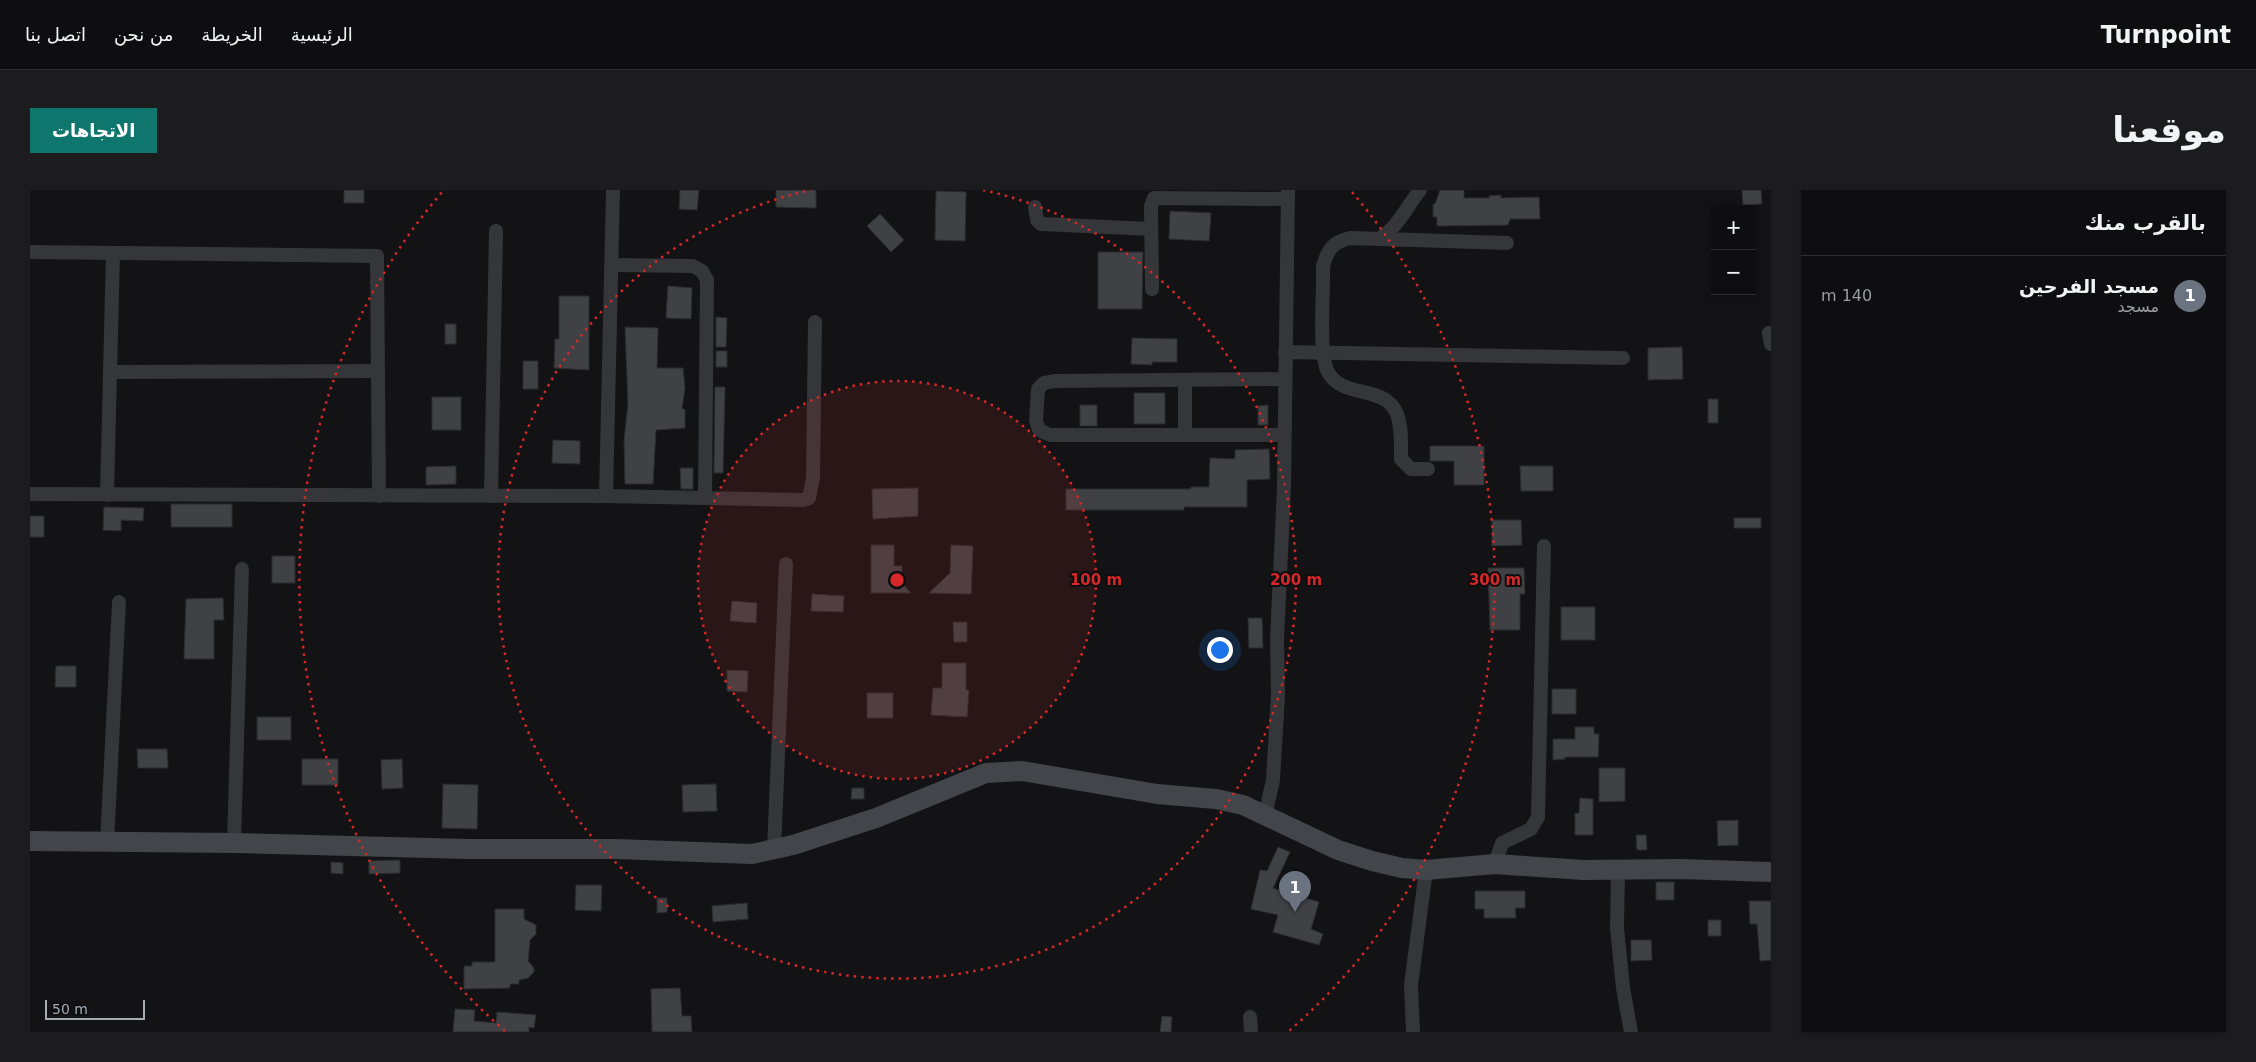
<!DOCTYPE html>
<html lang="ar">
<meta charset="utf-8">
<style>
body{margin:0;font-family:"DejaVu Sans",Vazirmatn,sans-serif;background:#1c1c1e;color:#f1f3f6;direction:rtl}
.controls{position:absolute;right:15px;top:15px;display:grid;overflow:hidden;border-radius:0px;box-shadow:0 2px 8px #0003}
.controls button{width:45px;height:45px;display:grid;place-items:center;padding:0;border:0;border-bottom:1px solid #2e2e30;background:#0e0e10;color:#f1f3f6;font:25px sans-serif}
.scale{position:absolute;left:15px;bottom:12px;width:100px;box-sizing:border-box;padding-left:5px;border:2px solid #a4abb6;border-top:0;font-size:14px;line-height:18px;white-space:nowrap;color:#a4abb6;-webkit-text-stroke:4px #0e0e10;paint-order:stroke}
.you{position:absolute;left:1189px;top:459px;width:18px;height:18px;margin:-12px;border:4px solid #fff;border-radius:50%;background:#1a73e8;box-shadow:0 0 0 8px #1a73e833}
.badge{display:grid;place-items:center;width:32px;height:32px;border-radius:50%;background:#0f766e;color:#fff;font-size:16px;font-weight:700}
.pin{position:absolute;translate:-50% -41px;filter:drop-shadow(0 1px 2px #0008)}
.pin::after{content:'';position:absolute;top:26px;width:18px;height:15px;background:inherit;clip-path:polygon(0 0,100% 0,50% 100%)}
.list{margin:0;padding:0;list-style:none}
h2{display:flex;justify-content:space-between;align-items:center;height:65px;margin:0;padding:0 20px;font-size:21px}
h2 small{font-size:16px;font-weight:400;color:#9b9c9f}
.list li{display:grid;grid-template-columns:32px 1fr auto;gap:15px;align-items:center;box-sizing:border-box;height:80px;padding:0 20px;border-top:1px solid #2e2e30}
.list b{display:block;font-size:19px;white-space:nowrap}
.list p{margin:0;font-size:16px;white-space:nowrap;color:#9b9c9f}
.list em{font-size:16px;font-style:normal;color:#9b9c9f}
.map{position:relative;flex:none;width:1741px;height:842px;overflow:hidden;direction:ltr;border-radius:0px}
header{display:flex;align-items:center;gap:30px;box-sizing:border-box;height:70px;padding:0 25px;background:#0e0e10;border-bottom:1px solid #2e2e30}
header strong{font-size:24px}
nav{display:flex;gap:28px;margin-inline-start:auto;font-size:18px}
.intro{display:flex;align-items:center;justify-content:space-between;box-sizing:border-box;height:120px;padding:0 30px}
h1{margin:0;font-size:35px}
.button{padding:12px 22px;border-radius:0px;background:#0f766e;color:#fff;font-size:18px;font-weight:700}
main{display:flex;gap:30px;padding:0 30px}
aside{flex:1;background:#0e0e10;border-radius:0px;box-shadow:0 2px 8px #0003}
.map>svg:first-child{display:block}
</style>
<header>
<strong>Turnpoint</strong>
<nav><a>الرئيسية</a><a>الخريطة</a><a>من نحن</a><a>اتصل بنا</a></nav>
</header>
<div class="intro"><h1>موقعنا</h1><a class="button">الاتجاهات</a></div>
<main>
<aside>
<h2>بالقرب منك<small></small></h2>
<ul class="list">
<li><span class="badge" style="background:#6b7280">1</span><div><b>مسجد الفرحين</b><p>مسجد</p></div><em>140 m</em></li>
</ul>
</aside>
<div class="map">
<svg width="1741" height="842" viewBox="0 0 1741 842">
<rect width="100%" height="100%" fill="#131315"/>
<!-- building -->
<g fill="#3f4145" stroke="#2d2d31">
<rect x="314" y="0" width="20" height="13"/>
<polygon points="650,0 669,0 667,20 649,19"/>
<polygon points="746,0 786,0 786,18 746,17"/>
<polygon points="1410,0 1434,0 1434,8 1459,8 1459,6 1471,5 1471,8 1509,7 1510,29 1480,29 1478,35 1407,36 1407,27 1403,27 1403,14 1405,14"/>
<polygon points="1712,0 1731,0 1732,14 1713,15"/>
<polygon points="906,1 936,2 935,51 905,50"/>
<polygon points="1140,21 1181,23 1179,51 1139,49"/>
<polygon points="850,24 874,50 861,62 837,36"/>
<polygon points="1068,62 1113,62 1112,119 1068,119"/>
<polygon points="638,96 662,98 661,129 636,128"/>
<polygon points="529,106 559,106 559,180 524,178 525,149 529,149"/>
<polygon points="686,127 697,128 696,157 686,157"/>
<rect x="415" y="134" width="11" height="20"/>
<polygon points="595,137 628,138 627,178 653,178 655,198 652,219 655,219 655,238 626,240 623,294 595,294 594,250 598,214"/>
<polygon points="1102,148 1147,149 1147,172 1122,172 1122,175 1101,174"/>
<polygon points="1652,157 1653,189 1618,190 1618,158"/>
<rect x="686" y="161" width="11" height="16"/>
<rect x="493" y="171" width="15" height="28"/>
<polygon points="685,197 695,197 693,283 684,283"/>
<rect x="1104" y="203" width="31" height="31"/>
<rect x="402" y="207" width="29" height="33"/>
<rect x="1678" y="209" width="10" height="24"/>
<rect x="1050" y="215" width="17" height="21"/>
<polygon points="1238,215 1238,235 1228,235 1228,216"/>
<polygon points="523,250 550,251 550,274 522,273"/>
<polygon points="1400,256 1454,256 1454,295 1424,295 1424,271 1400,271"/>
<polygon points="1239,259 1240,289 1217,290 1217,317 1154,317 1154,320 1036,320 1036,299 1161,299 1161,297 1179,297 1180,268 1205,269 1205,260"/>
<polygon points="426,276 426,294 396,295 396,277"/>
<polygon points="1490,276 1523,276 1523,301 1491,301"/>
<polygon points="650,278 663,278 663,299 651,299"/>
<polygon points="888,298 888,326 843,329 842,299"/>
<rect x="141" y="314" width="61" height="23"/>
<polygon points="74,317 114,318 113,331 91,330 91,341 73,340"/>
<rect x="0" y="326" width="14" height="21"/>
<rect x="1704" y="328" width="27" height="10"/>
<polygon points="1462,330 1491,330 1492,355 1462,356"/>
<polygon points="841,355 864,355 864,376 872,376 872,389 868,389 881,403 841,403"/>
<polygon points="921,355 943,356 941,404 899,403 920,383"/>
<rect x="242" y="366" width="23" height="27"/>
<polygon points="1458,378 1494,378 1495,404 1490,404 1490,440 1460,440"/>
<polygon points="782,404 814,406 813,422 781,421"/>
<polygon points="193,408 194,430 184,430 184,469 154,469 156,409"/>
<polygon points="702,411 727,413 726,433 700,431"/>
<rect x="1531" y="417" width="34" height="33"/>
<polygon points="1218,428 1232,428 1233,458 1219,458"/>
<polygon points="923,432 937,432 937,452 924,452"/>
<polygon points="912,473 936,473 936,500 939,500 937,527 901,525 903,498 912,498"/>
<polygon points="26,476 46,476 46,497 25,497"/>
<polygon points="697,480 718,481 717,502 697,501"/>
<rect x="1522" y="499" width="24" height="25"/>
<rect x="837" y="503" width="26" height="25"/>
<rect x="227" y="527" width="34" height="23"/>
<polygon points="1545,537 1564,537 1564,544 1569,544 1568,567 1535,567 1535,569 1523,570 1523,549 1545,549"/>
<polygon points="107,559 137,559 138,578 108,578"/>
<rect x="272" y="569" width="36" height="26"/>
<polygon points="372,569 373,598 352,599 351,570"/>
<polygon points="1569,578 1595,578 1595,611 1569,612"/>
<polygon points="413,594 448,595 447,639 412,638"/>
<polygon points="686,594 687,621 653,622 652,595"/>
<polygon points="822,598 834,598 834,609 821,609"/>
<polygon points="1550,608 1563,609 1563,645 1545,645 1545,623 1549,623"/>
<polygon points="1708,630 1708,655 1688,656 1687,631"/>
<polygon points="1606,645 1616,645 1617,660 1607,660"/>
<polygon points="1248,657 1260,662 1243,698 1289,712 1281,739 1293,744 1289,755 1243,742 1248,725 1221,719 1230,680 1237,681"/>
<polygon points="370,670 370,683 339,684 339,671"/>
<polygon points="301,672 313,673 313,684 301,683"/>
<rect x="1626" y="692" width="18" height="18"/>
<polygon points="546,695 572,695 571,721 545,720"/>
<polygon points="1445,701 1495,701 1495,718 1485,718 1486,728 1454,728 1454,719 1445,719"/>
<polygon points="627,708 637,708 637,722 627,723"/>
<polygon points="1719,711 1741,711 1741,770 1730,771 1727,734 1720,734"/>
<polygon points="717,713 718,729 683,732 682,716"/>
<polygon points="465,719 494,719 494,729 506,735 506,744 500,750 498,771 504,778 504,782 498,788 489,790 489,794 480,794 480,798 434,799 434,776 442,776 442,772 465,772"/>
<rect x="1678" y="730" width="13" height="16"/>
<polygon points="1601,750 1621,750 1622,770 1601,771"/>
<polygon points="650,798 652,826 661,826 662,842 622,842 621,799"/>
<polygon points="425,819 445,820 444,831 466,833 467,822 506,825 504,838 499,837 499,842 423,842"/>
<polygon points="1132,826 1142,827 1141,842 1130,842"/>
</g>
<g fill="none" stroke-linecap="round" stroke-linejoin="round">
<!-- street -->
<g stroke="#34363a" stroke-width="14">
<polyline points="1005,17 1007,30 1011,34 1121,39"/>
<path d="M 1349,49 C 1368,37 1376,18 1390,0"/>
<polyline points="0,62 347,66 349,306"/>
<polyline points="581,75 663,76 672,81 677,90 675,308"/>
<polyline points="1122,99 1121,16 1124,8 1258,9"/>
<polyline points="1739,143 1741,154"/>
<polyline points="1255,162 1593,168"/>
<polyline points="80,182 348,181"/>
<polyline points="1155,245 1155,191"/>
<polyline points="1254,245 1020,245 1009,240 1006,230 1008,199 1014,193 1024,191 1255,189"/>
<path d="M 1398,279 L 1381,279 L 1371,269 C 1371,254 1372,238 1367,224 C 1354,193 1313,210 1298,182 C 1288,163 1294,101 1293,76 C 1298,59 1303,52 1320,48 L 1477,53"/>
<polyline points="0,304 576,306 773,310 779,308 783,288 785,132"/>
<polyline points="77,305 83,63"/>
<polyline points="461,306 466,41"/>
<polyline points="576,306 583,0"/>
<polyline points="1235,626 1243,590 1248,505 1247,449 1254,298 1258,0"/>
<polyline points="77,653 89,412"/>
<polyline points="204,653 212,379"/>
<polyline points="744,660 756,374"/>
<polyline points="1465,674 1472,653 1501,639 1508,627 1514,356"/>
<polyline points="1588,680 1587,738 1593,798 1601,842"/>
<polyline points="1220,827 1221,842"/>
<polyline points="1383,842 1381,795 1396,680"/>
</g>
<!-- secondary -->
<polyline stroke="#42454a" stroke-width="20" points="0,651 204,653 438,659 586,659 722,664 763,655 846,628 956,583 992,581 1127,604 1186,609 1213,615 1308,660 1342,671 1372,678 1396,680 1465,674 1553,680 1651,679 1741,682"/>
</g>
<!-- distance rings -->
<circle cx="867" cy="390" r="199" fill="#d62828" fill-opacity=".12"/>
<g fill="none" stroke="#d62828" stroke-width="2.5" stroke-dasharray="2.5 5">
<circle cx="867" cy="390" r="199"/>
<path d="M953 0A399 399 0 1 1 781 0"/>
<path d="M475 841A598 598 0 0 1 412 2M1322 2A598 598 0 0 1 1259 841"/>
</g>
<circle cx="867" cy="390" r="8" fill="#d62828" stroke="#0e0e10" stroke-width="2.5"/>
<g font-size="15" text-anchor="middle" font-weight="bold" fill="#d62828" stroke="#0e0e10" stroke-width="4" stroke-linejoin="round" paint-order="stroke">
<text x="1066" y="395">100 m</text>
<text x="1266" y="395">200 m</text>
<text x="1465" y="395">300 m</text>
</g>
</svg>
<div class="controls">
<button>+</button>
<button>−</button>
</div>
<div class="scale">50 m</div>
<div class="you"></div>
<div class="pin badge" style="left:1265px;top:722px;background:#6b7280">1</div>
</div>
</main>
